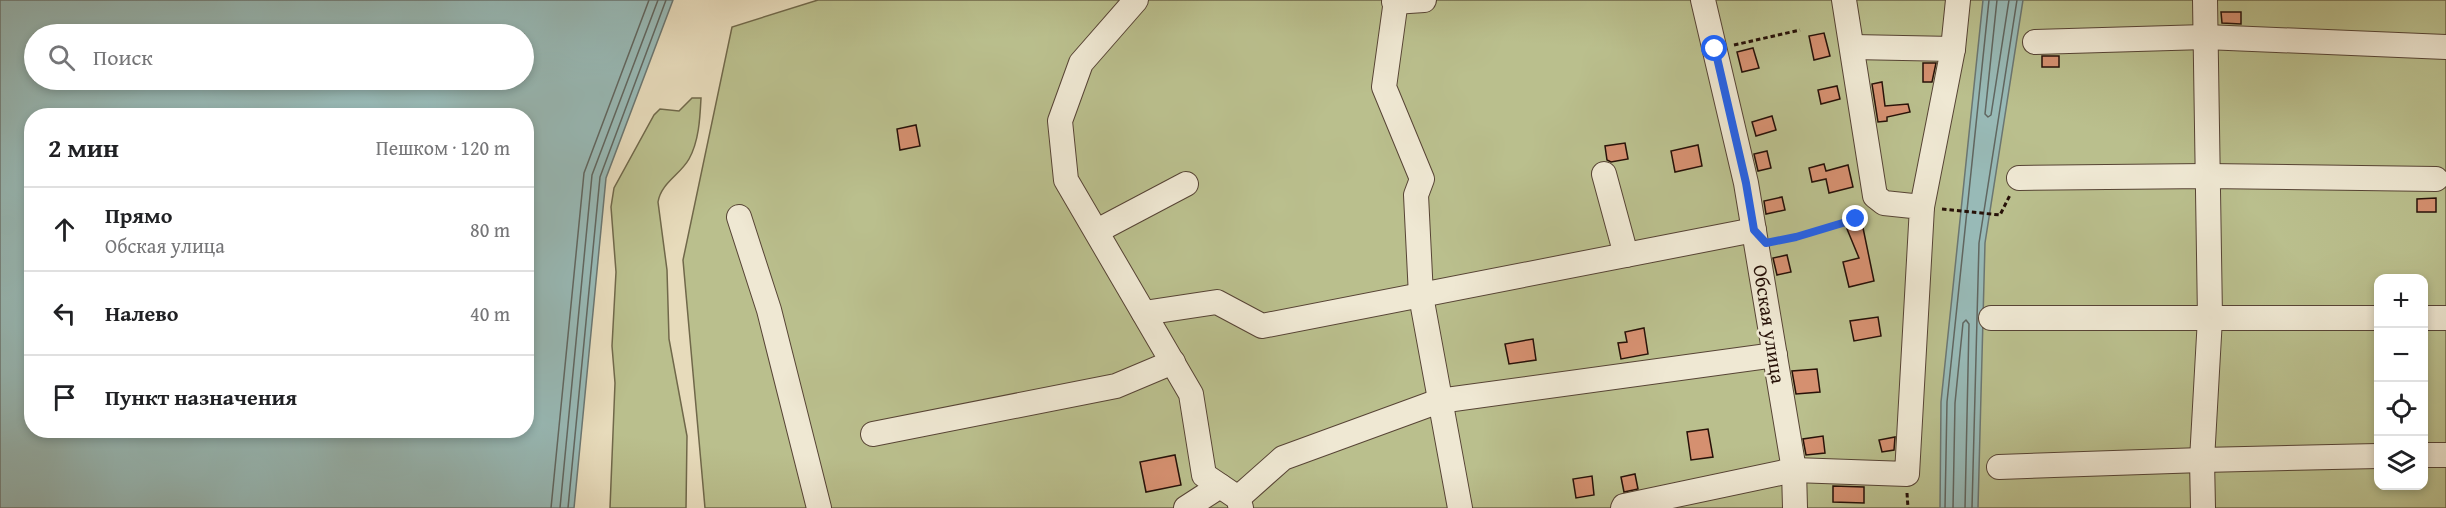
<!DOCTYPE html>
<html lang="ru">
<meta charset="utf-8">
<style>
body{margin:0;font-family:"Gentium Book Plus",serif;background:#f2f2f2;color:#202124}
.controls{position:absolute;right:18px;bottom:18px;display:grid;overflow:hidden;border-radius:12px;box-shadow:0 3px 9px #0003}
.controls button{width:54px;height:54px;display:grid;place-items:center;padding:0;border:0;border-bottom:2px solid #e0e0e0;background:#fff;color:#202124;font:30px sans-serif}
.stop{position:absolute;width:18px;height:18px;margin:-14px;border:4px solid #2563eb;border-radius:50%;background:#fff}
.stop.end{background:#2563eb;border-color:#fff;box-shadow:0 2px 6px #0008}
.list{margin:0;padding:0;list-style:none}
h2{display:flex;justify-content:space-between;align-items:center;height:78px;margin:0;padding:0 24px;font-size:26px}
h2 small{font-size:20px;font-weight:400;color:#757577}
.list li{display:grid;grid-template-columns:39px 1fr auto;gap:18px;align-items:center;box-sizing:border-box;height:84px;padding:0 24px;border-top:2px solid #e0e0e0}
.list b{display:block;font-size:22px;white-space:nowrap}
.list p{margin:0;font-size:20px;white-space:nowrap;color:#757577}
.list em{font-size:20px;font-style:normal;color:#757577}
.icon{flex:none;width:33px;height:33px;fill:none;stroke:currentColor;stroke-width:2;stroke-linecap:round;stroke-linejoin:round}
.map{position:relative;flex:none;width:2446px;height:508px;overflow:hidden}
.search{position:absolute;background:#fff;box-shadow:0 3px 9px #0003;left:24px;top:24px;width:510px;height:66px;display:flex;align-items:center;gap:15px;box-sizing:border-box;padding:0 21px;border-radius:33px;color:#757577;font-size:22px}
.panel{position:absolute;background:#fff;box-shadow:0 3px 9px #0003;left:24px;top:108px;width:510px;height:330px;border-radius:24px}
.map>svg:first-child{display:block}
</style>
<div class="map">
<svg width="2446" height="508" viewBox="0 0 2446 508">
<rect width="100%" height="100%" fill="#e7dbbb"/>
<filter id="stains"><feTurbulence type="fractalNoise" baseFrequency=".00333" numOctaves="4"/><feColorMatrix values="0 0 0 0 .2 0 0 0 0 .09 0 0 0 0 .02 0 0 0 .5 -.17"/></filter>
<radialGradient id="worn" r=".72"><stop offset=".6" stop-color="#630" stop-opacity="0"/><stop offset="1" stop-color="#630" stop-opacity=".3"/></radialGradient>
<!-- green -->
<g fill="#babf8d" stroke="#70684a" stroke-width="1.5" fill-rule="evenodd">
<path d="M 818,0 L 2446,0 L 2446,508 L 705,508 L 683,260 L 732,27 ZM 2378,278 L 2424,278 L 2424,486 L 2378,486 Z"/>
<path d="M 692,98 L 701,98 C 700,118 699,141 689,159 C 680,175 661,183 658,202 L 667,270 L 669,339 L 687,436 L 686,508 L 610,508 L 615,383 L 612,346 L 616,272 L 611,207 L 614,188 L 654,115 L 660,109 L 679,111 Z"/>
</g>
<!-- water -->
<g fill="#98bab7" stroke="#6b7671" stroke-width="1.5" fill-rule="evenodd">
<path d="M 0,0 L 673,0 L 606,178 L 574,508 L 0,508 ZM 34,34 L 524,34 L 524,80 L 34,80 ZM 32,116 L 526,116 L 526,430 L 32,430 Z"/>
<polygon points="1983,0 2023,0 1985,243 1978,508 1940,508 1941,402"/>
</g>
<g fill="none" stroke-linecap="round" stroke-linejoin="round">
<!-- shore -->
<g stroke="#606660" stroke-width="1.5">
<polyline points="1997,0 1985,114 1988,117 1991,115 2009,0"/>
<polyline points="551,508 584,173 649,0"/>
<polyline points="560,508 592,175 658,0"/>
<polyline points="568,508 600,177 666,0"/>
<polyline points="1945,508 1947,402 1989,0"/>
<polyline points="1953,508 1955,403 1963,323 1966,320 1969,324 1965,508"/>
<polyline points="1972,508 1979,243 2017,0"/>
</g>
</g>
<!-- building -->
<g fill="#d59070" stroke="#271108" stroke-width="1.5">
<polygon points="2221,12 2241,12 2241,24 2222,23"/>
<polygon points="1824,33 1830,56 1814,60 1809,36"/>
<polygon points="1753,48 1759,68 1742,72 1737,52"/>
<rect x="2042" y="56" width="17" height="11"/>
<polygon points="1923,63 1936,63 1932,82 1923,82"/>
<polygon points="1882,82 1885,106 1908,104 1910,112 1887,117 1887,121 1878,122 1872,84"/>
<polygon points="1837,86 1840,99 1821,104 1818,90"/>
<polygon points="1772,116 1776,130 1756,136 1752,122"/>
<polygon points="916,125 920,146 900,150 897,129"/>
<polygon points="1625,143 1628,159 1611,162 1607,160 1605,146"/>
<polygon points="1698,145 1702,166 1675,172 1671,151"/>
<polygon points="1767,151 1771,168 1758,171 1754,154"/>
<polygon points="1824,164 1826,171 1848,165 1853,187 1829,193 1826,179 1812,182 1809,168"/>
<polygon points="1782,197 1785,210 1766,214 1764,201"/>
<polygon points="2436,198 2436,212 2417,212 2417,199"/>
<polygon points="1862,223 1874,281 1849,287 1843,262 1859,258 1847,229"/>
<polygon points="1787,255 1791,272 1777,275 1773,258"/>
<polygon points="1878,317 1881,336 1854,341 1850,321"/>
<polygon points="1644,328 1648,354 1621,359 1618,343 1627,342 1625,332"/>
<polygon points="1533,339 1536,360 1509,364 1505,344"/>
<polygon points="1817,369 1820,392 1796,394 1792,371"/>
<polygon points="1708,429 1713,457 1691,460 1687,432"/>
<polygon points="1823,436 1825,453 1806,455 1803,439"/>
<polygon points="1895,437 1894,450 1882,452 1879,440"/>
<polygon points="1175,455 1181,485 1146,492 1140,462"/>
<polygon points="1635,474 1638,489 1624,492 1621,477"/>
<polygon points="1592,476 1594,495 1576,498 1573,479"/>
<polygon points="1833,486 1864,487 1864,503 1833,502"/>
</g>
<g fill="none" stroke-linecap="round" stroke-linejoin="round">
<!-- minor casing -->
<g stroke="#574435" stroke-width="26">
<g id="minor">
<polyline points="1136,0 1081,63 1060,121 1066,180 1191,394 1204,475 1238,498 1241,508"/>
<polyline points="1396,0 1384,87 1422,179 1416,195 1421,296 1460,508"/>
<polyline points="1703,0 1746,183 1794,470 1795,508"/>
<polyline points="1394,2 1424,0"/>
<polyline points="2035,42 2205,37 2446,47"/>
<polyline points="1853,47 1953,49"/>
<polyline points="1604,174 1626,255"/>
<polyline points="2019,178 2207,176 2436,179"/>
<polyline points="1922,207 1953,49 1958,0"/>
<polyline points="739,217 769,310 819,508"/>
<polyline points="1097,231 1186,184"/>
<polyline points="1144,313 1217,302 1262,326 1754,230"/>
<polyline points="1991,318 2378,318"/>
<polyline points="2424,318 2446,318"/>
<polyline points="873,434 1116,386 1173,362"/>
<polyline points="2424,455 2446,455"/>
<polyline points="1999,467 2202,460 2378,456"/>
<polyline points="1238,498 1283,458 1439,401 1775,355"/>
<polyline points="1186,508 1220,486"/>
<polyline points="1623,508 1624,506 1794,470 1907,474 1922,207 1884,203 1875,196 1844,0"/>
<polyline points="2203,508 2202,460 2210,318 2205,0"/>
</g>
</g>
<!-- path -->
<g stroke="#271108" stroke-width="3" stroke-dasharray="4.5 3" stroke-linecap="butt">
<polyline points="1734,45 1800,30"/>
<polyline points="1942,209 2000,215 2010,195"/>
<polyline points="1776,241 1856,219 1865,214"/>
<polyline points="1907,493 1908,508"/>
</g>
<!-- minor -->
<use href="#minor" stroke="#efe8d3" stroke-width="24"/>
</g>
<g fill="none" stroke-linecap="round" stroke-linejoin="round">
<!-- route -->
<polyline stroke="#2563eb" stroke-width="8" points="1715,49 1746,183 1754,230 1766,243 1796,237 1856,219"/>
</g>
<g text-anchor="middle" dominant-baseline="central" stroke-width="5" stroke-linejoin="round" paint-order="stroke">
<!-- street labels -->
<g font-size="20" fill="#271108" stroke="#efe8d3">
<text transform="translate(1770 324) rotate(81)">Обская улица</text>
</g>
</g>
<rect width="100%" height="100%" filter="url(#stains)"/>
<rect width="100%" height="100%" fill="url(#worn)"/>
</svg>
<div class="controls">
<button>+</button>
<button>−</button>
<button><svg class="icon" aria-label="locate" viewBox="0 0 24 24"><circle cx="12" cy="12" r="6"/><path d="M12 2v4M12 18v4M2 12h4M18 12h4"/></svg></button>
<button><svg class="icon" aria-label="layers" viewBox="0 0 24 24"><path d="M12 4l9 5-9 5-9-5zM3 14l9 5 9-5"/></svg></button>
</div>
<div class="stop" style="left:1715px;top:49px"></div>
<div class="stop end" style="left:1856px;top:219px"></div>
<div class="search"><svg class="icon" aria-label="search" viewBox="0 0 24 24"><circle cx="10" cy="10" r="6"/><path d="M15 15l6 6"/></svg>Поиск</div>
<section class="panel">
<h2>2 мин<small>Пешком · 120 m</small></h2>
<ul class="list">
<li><svg class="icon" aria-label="ahead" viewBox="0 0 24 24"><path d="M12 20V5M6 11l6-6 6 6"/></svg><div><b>Прямо</b><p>Обская улица</p></div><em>80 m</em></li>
<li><svg class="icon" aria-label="left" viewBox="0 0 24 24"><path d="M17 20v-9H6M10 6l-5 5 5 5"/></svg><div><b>Налево</b></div><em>40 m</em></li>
<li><svg class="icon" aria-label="arrive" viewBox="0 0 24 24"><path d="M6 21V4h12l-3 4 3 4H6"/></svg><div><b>Пункт назначения</b></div></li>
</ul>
</section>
</div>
